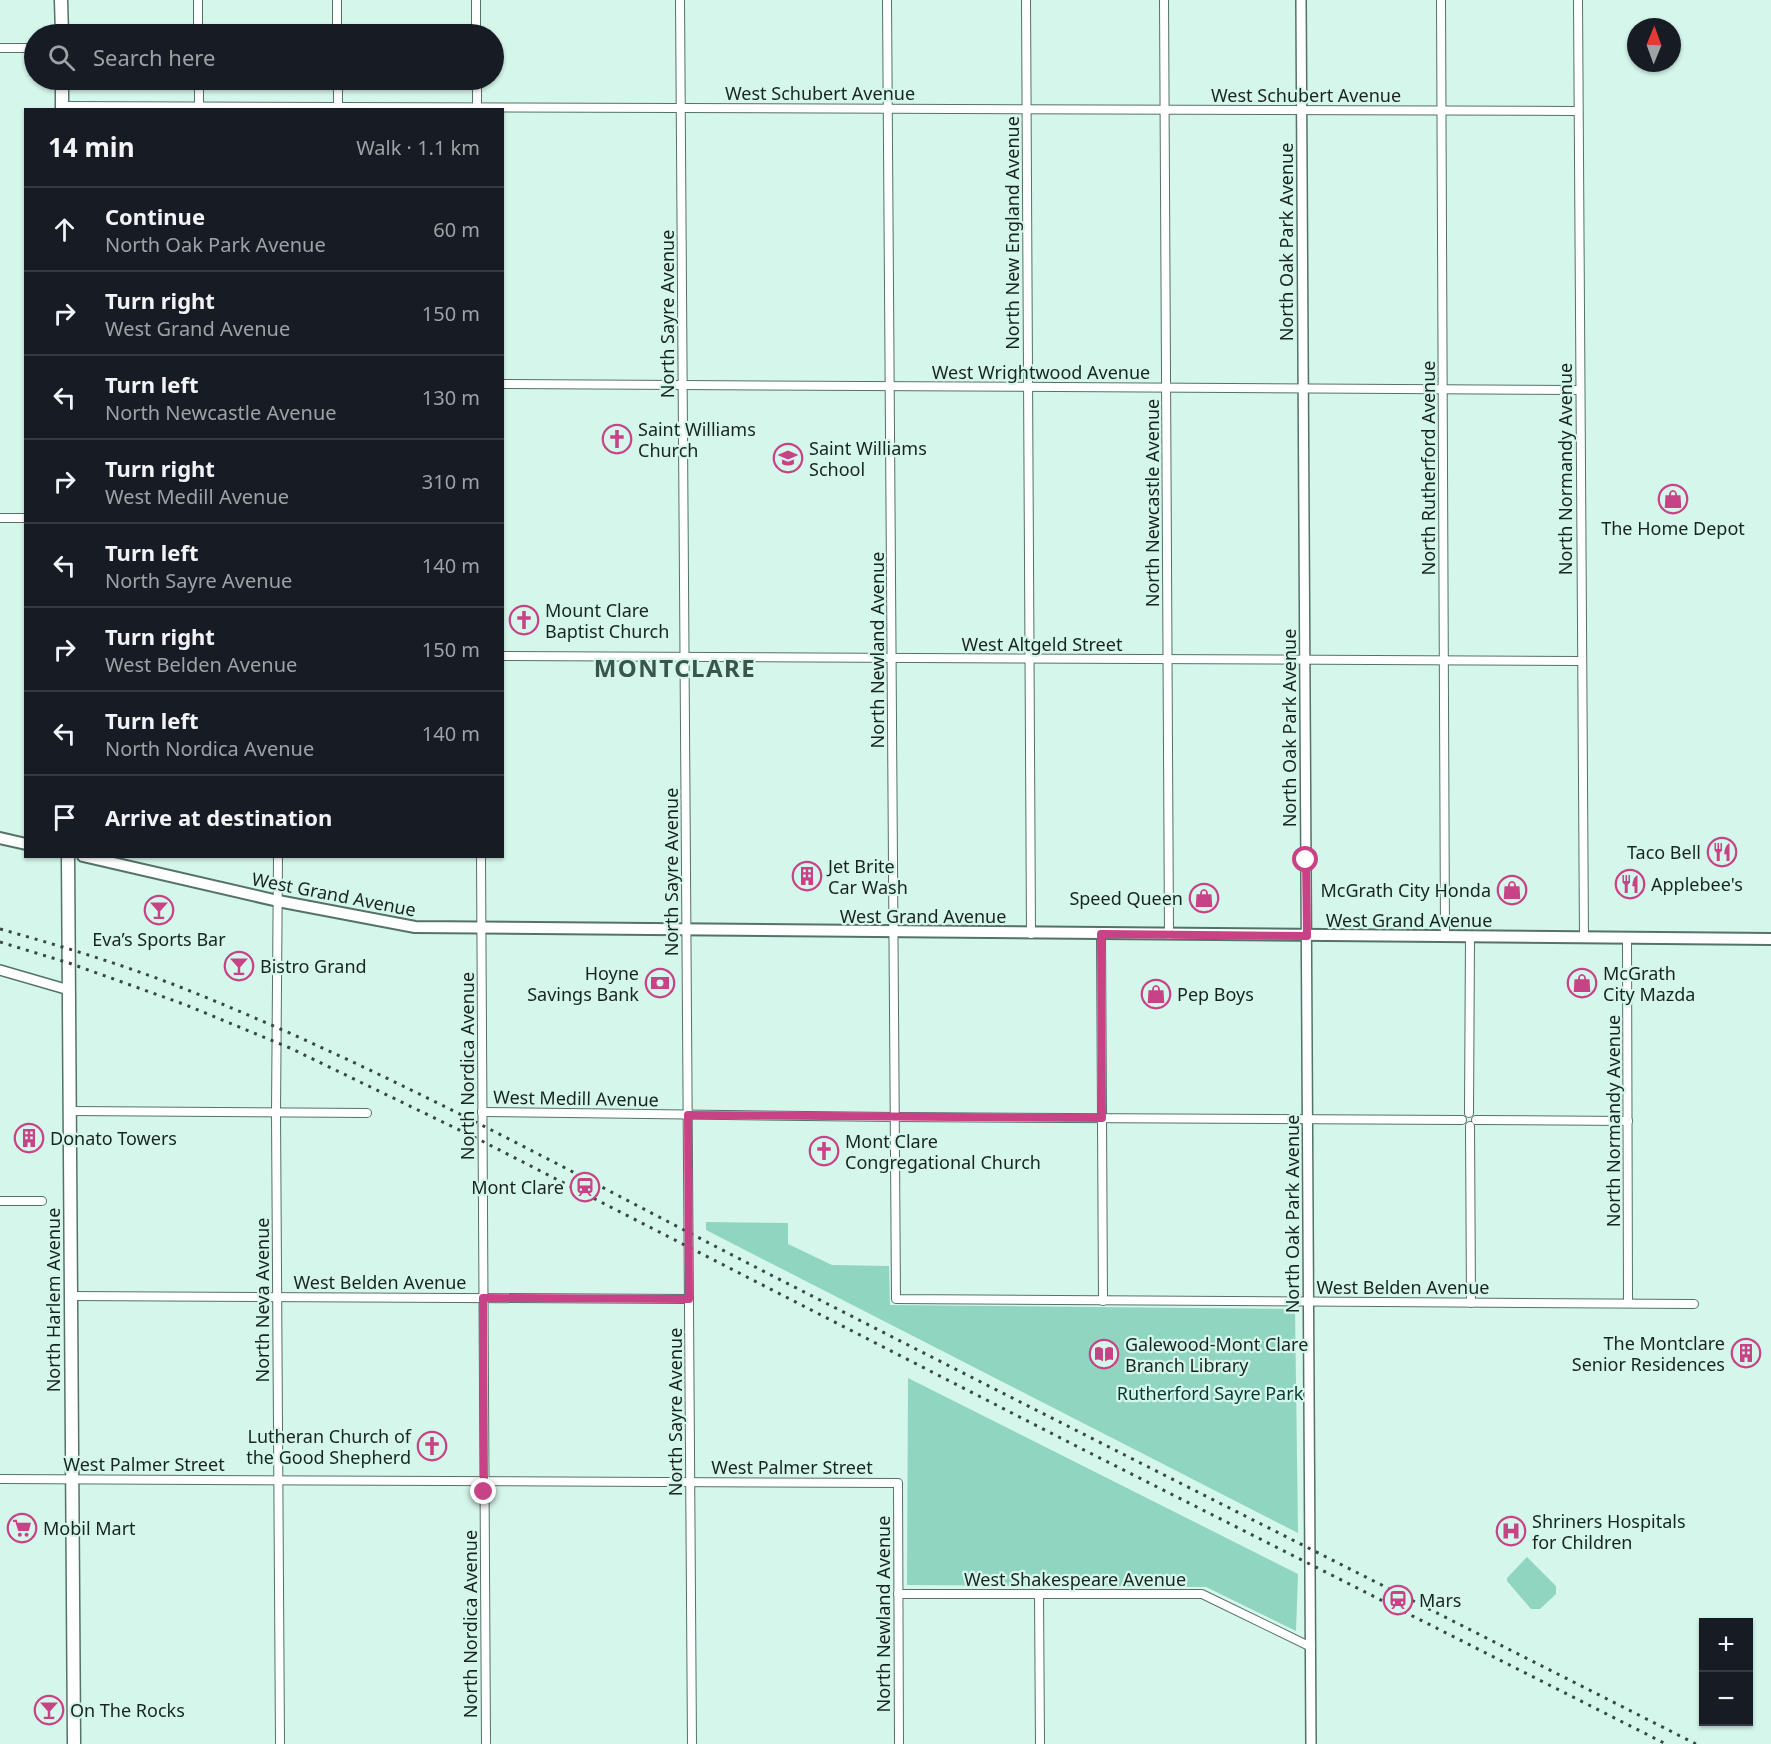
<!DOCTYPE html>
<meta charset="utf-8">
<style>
body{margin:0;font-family:"Noto Sans",sans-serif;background:#242831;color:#f1f3f6}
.controls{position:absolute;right:18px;bottom:18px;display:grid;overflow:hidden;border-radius:0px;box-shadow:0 2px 4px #0004}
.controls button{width:54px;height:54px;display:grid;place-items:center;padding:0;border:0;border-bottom:2px solid #363941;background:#171b24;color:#f1f3f6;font:30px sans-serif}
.compass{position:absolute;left:1627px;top:18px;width:54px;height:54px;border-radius:50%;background:#171b24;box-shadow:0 2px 4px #0004;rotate:1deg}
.stop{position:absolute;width:18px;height:18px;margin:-14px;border:4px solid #c84385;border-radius:50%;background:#fff}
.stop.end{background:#c84385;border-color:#fff;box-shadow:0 2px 6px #0008}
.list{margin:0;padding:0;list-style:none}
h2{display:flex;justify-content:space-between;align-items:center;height:78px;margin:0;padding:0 24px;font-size:26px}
h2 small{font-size:20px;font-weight:400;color:#9ea1a6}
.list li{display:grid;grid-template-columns:39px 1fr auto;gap:18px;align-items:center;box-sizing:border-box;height:84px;padding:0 24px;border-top:2px solid #363941}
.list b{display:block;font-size:22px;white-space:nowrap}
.list p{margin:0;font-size:20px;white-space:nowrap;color:#9ea1a6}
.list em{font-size:20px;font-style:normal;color:#9ea1a6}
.icon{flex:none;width:33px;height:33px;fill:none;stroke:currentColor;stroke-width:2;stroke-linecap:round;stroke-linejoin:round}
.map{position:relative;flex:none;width:1771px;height:1744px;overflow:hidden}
.search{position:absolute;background:#171b24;box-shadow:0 2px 4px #0004;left:24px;top:24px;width:480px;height:66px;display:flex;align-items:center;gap:15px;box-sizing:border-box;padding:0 21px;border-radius:33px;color:#9ea1a6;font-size:22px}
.panel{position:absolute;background:#171b24;box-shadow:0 2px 4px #0004;left:24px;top:108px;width:480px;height:750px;border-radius:0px}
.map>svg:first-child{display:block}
</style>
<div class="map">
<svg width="1771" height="1744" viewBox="0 0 1771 1744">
<rect width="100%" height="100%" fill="#d5f6eb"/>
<!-- green -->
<g fill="#8fd5c0">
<polygon points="706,1222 788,1223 788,1244 832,1265 889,1266 890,1305 1295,1309 1298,1533 706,1230"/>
<polygon points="908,1378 1298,1574 1296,1631 1206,1587 907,1585"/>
<polygon points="1527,1557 1556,1586 1556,1594 1540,1609 1531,1609 1507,1581 1507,1578"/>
</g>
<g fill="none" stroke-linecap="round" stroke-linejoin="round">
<!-- minor casing -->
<g stroke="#547268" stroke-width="10">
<g id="minor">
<polyline points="198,0 198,34"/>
<polyline points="337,0 337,34"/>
<polyline points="476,0 476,34"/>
<polyline points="680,0 692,1744"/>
<polyline points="887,0 896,1299 1694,1304"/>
<polyline points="1026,0 1031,934"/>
<polyline points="1164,0 1169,935"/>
<polyline points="1441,0 1445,937"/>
<polyline points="1578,0 1584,938"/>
<polyline points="0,48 34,48"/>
<polyline points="199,80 199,110"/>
<polyline points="338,80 338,110"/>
<polyline points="477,80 477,110"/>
<polyline points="62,106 1578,111"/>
<polyline points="502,384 1579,390"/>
<polyline points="0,518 26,518"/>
<polyline points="502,656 1580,661"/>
<polyline points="278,856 276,1113 280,1744"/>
<polyline points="481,856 486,1744"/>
<polyline points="1101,934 1103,1301"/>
<polyline points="1627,938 1628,1303"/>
<polyline points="70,1111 367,1113"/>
<polyline points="482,1112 895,1117 1462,1120"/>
<polyline points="1469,1113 1470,937"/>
<polyline points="1476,1120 1628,1121"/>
<polyline points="1470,1126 1471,1303"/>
<polyline points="0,1201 42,1201"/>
<polyline points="71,1296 689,1299"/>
<polyline points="1,1479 898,1483 899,1744"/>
<polyline points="898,1594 1202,1594 1311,1647"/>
<polyline points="1039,1594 1040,1744"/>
</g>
</g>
<!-- tertiary casing -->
<g stroke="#547268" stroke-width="12">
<g id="tertiary">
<polyline points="1301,0 1311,1744"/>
<polyline points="0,970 69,990"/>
</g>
</g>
<!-- secondary casing -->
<g stroke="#547268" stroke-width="14">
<g id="secondary">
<polyline points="0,838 26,844"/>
<polyline points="83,856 278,901 415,927 1771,939"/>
</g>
</g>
<!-- primary casing -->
<g stroke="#547268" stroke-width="15">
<g id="primary">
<polyline points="61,0 62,34"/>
<polyline points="62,80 62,110"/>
<polyline points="68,856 74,1744"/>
</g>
</g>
<!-- minor -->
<use href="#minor" stroke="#fff" stroke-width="8"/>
<!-- tertiary -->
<use href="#tertiary" stroke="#fff" stroke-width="9"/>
<!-- secondary -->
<use href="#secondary" stroke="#fff" stroke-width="10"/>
<!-- primary -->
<use href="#primary" stroke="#fff" stroke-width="12"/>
<!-- rail -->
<g stroke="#384843" stroke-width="3" stroke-dasharray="3 6" stroke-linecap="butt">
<path d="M 0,929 C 61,946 121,964 180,987 C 383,1067 574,1174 767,1273 C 1076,1431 1386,1587 1696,1744"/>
<polyline points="0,942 69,963 186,1005 290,1048 482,1141 1084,1450 1666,1744"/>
</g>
</g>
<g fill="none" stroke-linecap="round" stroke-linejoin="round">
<!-- route -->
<polyline stroke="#c84385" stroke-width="8" points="484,1492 483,1298 689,1299 688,1115 1102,1118 1101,934 1307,936 1306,860"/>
</g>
<!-- icons -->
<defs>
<g id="church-ring" transform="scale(1.5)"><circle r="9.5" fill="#d5f6eb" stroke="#c84385" stroke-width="1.5"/><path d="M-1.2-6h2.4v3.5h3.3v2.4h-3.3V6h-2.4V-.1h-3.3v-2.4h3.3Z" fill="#c84385"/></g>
<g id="school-ring" transform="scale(1.5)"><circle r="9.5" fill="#d5f6eb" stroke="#c84385" stroke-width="1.5"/><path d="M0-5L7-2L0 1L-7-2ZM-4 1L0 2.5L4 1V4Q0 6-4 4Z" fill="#c84385"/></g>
<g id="shop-ring" transform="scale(1.5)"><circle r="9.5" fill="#d5f6eb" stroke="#c84385" stroke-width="1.5"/><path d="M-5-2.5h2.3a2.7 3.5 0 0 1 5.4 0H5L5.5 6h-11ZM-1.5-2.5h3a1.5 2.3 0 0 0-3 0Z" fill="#c84385"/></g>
<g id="restaurant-ring" transform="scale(1.5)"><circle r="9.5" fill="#d5f6eb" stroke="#c84385" stroke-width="1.5"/><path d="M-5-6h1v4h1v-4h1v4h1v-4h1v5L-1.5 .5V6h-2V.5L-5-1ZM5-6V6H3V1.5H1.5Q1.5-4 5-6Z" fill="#c84385"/></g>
<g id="building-ring" transform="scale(1.5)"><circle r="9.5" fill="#d5f6eb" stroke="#c84385" stroke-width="1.5"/><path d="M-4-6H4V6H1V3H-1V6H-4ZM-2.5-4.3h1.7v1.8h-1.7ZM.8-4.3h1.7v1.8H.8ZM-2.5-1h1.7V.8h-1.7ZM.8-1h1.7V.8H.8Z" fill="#c84385"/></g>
<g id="bar-ring" transform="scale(1.5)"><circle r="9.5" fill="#d5f6eb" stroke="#c84385" stroke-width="1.5"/><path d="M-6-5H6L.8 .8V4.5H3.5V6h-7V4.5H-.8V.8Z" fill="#c84385"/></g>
<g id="bank-ring" transform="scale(1.5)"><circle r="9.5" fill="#d5f6eb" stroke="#c84385" stroke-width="1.5"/><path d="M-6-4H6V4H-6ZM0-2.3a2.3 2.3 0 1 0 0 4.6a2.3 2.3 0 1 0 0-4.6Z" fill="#c84385"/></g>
<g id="station-ring" transform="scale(1.5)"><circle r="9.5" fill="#d5f6eb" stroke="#c84385" stroke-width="1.5"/><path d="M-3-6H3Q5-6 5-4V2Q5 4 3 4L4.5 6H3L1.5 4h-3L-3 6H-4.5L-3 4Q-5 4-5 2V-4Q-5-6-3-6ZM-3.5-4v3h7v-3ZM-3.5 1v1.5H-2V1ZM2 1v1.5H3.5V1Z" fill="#c84385"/></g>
<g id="library-ring" transform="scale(1.5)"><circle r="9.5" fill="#d5f6eb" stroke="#c84385" stroke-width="1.5"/><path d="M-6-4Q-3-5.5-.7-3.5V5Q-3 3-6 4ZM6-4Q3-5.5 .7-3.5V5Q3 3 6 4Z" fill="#c84385"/></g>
<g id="supermarket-ring" transform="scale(1.5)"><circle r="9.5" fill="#d5f6eb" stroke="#c84385" stroke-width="1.5"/><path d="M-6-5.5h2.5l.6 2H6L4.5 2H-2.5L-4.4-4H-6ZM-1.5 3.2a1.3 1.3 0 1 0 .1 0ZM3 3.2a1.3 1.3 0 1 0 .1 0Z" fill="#c84385"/></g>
<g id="hospital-ring" transform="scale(1.5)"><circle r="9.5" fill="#d5f6eb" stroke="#c84385" stroke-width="1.5"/><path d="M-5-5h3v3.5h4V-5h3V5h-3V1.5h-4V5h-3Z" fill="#c84385"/></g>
</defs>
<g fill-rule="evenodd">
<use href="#church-ring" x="617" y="439"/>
<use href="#school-ring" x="788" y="458"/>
<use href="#shop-ring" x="1673" y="499"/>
<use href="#church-ring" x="524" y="620"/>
<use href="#restaurant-ring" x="1722" y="852"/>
<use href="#building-ring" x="807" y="876"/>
<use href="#restaurant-ring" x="1630" y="884"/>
<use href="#shop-ring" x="1512" y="890"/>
<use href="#shop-ring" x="1204" y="898"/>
<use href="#bar-ring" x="159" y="910"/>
<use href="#bar-ring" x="239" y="966"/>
<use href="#bank-ring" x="660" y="983"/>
<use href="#shop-ring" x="1582" y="983"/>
<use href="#shop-ring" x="1156" y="994"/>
<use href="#building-ring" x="29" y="1138"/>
<use href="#church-ring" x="824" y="1151"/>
<use href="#station-ring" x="585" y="1187"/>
<use href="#building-ring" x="1746" y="1353"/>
<use href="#library-ring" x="1104" y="1354"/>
<use href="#church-ring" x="432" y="1446"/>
<use href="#supermarket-ring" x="22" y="1528"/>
<use href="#hospital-ring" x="1511" y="1531"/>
<use href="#station-ring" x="1398" y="1600"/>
<use href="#bar-ring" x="49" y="1710"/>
</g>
<g text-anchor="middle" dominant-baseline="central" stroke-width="4.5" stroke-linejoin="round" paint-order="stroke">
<!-- street labels -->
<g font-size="18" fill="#182420" stroke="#d5f6eb">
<text x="820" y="93">West Schubert Avenue</text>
<text x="1306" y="95">West Schubert Avenue</text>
<text transform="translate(1012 233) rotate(-90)">North New England Avenue</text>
<text transform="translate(1286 242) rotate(-90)">North Oak Park Avenue</text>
<text transform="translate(667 314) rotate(-90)">North Sayre Avenue</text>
<text x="1041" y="372">West Wrightwood Avenue</text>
<text transform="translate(1428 468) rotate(-90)">North Rutherford Avenue</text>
<text transform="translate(1565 469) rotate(-90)">North Normandy Avenue</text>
<text transform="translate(1152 503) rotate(-90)">North Newcastle Avenue</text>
<text x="1042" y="644">West Altgeld Street</text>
<text transform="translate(877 650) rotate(-90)">North Newland Avenue</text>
<text transform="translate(1289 728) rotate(-90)">North Oak Park Avenue</text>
<text transform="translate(671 872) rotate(-90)">North Sayre Avenue</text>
<text transform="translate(334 894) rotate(11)">West Grand Avenue</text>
<text x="923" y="916">West Grand Avenue</text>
<text x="1409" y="920">West Grand Avenue</text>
<text transform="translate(467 1066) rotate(-90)">North Nordica Avenue</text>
<text transform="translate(576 1098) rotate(1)">West Medill Avenue</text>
<text transform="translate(1613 1121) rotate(-90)">North Normandy Avenue</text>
<text transform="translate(1292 1214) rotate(-90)">North Oak Park Avenue</text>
<text x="380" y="1282">West Belden Avenue</text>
<text x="1403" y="1287">West Belden Avenue</text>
<text transform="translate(53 1300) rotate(-90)">North Harlem Avenue</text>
<text transform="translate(262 1300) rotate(-90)">North Neva Avenue</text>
<text transform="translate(675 1412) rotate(-90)">North Sayre Avenue</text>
<text x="144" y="1464">West Palmer Street</text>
<text x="792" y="1467">West Palmer Street</text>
<text x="1075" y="1579">West Shakespeare Avenue</text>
<text transform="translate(883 1614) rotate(-90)">North Newland Avenue</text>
<text transform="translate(470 1624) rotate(-90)">North Nordica Avenue</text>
</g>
<!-- poi labels -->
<g font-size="18" fill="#182420" stroke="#d5f6eb" text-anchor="start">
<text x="638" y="429">Saint Williams<tspan x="638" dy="21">Church</tspan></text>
<text x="809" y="448">Saint Williams<tspan x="809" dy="21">School</tspan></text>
<text x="1673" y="528" text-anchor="middle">The Home Depot</text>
<text x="545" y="610">Mount Clare<tspan x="545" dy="21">Baptist Church</tspan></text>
<text x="1701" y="852" text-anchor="end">Taco Bell</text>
<text x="828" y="866">Jet Brite<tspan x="828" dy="21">Car Wash</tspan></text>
<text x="1651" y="884">Applebee's</text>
<text x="1491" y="890" text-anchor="end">McGrath City Honda</text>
<text x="1183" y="898" text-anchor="end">Speed Queen</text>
<text x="159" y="939" text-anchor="middle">Eva’s Sports Bar</text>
<text x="260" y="966">Bistro Grand</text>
<text x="639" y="973" text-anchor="end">Hoyne<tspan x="639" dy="21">Savings Bank</tspan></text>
<text x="1603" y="973">McGrath<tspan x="1603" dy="21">City Mazda</tspan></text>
<text x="1177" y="994">Pep Boys</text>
<text x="50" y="1138">Donato Towers</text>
<text x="845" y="1141">Mont Clare<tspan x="845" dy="21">Congregational Church</tspan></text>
<text x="564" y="1187" text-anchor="end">Mont Clare</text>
<text x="1725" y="1343" text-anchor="end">The Montclare<tspan x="1725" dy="21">Senior Residences</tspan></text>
<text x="1125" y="1344">Galewood-Mont Clare<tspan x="1125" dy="21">Branch Library</tspan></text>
<text x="411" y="1436" text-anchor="end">Lutheran Church of<tspan x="411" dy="21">the Good Shepherd</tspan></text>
<text x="1532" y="1521">Shriners Hospitals<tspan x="1532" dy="21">for Children</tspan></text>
<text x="43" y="1528">Mobil Mart</text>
<text x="1419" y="1600">Mars</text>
<text x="70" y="1710">On The Rocks</text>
</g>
<!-- park labels -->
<g font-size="18" fill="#06392e" stroke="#d5f6eb">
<text x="1210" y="1393">Rutherford Sayre Park</text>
</g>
<!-- district labels -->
<g font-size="24" font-weight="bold" letter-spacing="1.5" fill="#39554c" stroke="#d5f6eb">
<text x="675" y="667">MONTCLARE</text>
</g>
</g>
</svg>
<div class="controls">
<button>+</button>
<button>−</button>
</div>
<svg class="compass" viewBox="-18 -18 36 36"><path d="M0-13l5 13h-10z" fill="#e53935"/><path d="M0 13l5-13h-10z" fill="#9ea1a6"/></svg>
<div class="stop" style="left:1306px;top:860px"></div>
<div class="stop end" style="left:484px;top:1492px"></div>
<div class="search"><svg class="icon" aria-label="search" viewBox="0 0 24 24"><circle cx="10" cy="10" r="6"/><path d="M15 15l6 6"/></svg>Search here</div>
<section class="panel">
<h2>14 min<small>Walk · 1.1 km</small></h2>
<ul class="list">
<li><svg class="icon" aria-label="ahead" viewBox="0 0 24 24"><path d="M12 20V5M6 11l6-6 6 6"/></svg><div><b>Continue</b><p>North Oak Park Avenue</p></div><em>60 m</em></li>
<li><svg class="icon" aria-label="right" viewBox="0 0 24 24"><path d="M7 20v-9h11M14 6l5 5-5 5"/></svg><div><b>Turn right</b><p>West Grand Avenue</p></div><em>150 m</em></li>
<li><svg class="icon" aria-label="left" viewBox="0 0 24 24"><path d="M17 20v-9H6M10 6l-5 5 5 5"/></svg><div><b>Turn left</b><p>North Newcastle Avenue</p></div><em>130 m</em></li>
<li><svg class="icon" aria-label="right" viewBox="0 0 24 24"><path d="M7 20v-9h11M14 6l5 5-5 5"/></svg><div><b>Turn right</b><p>West Medill Avenue</p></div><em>310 m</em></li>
<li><svg class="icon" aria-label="left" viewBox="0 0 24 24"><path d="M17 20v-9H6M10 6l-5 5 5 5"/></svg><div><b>Turn left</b><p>North Sayre Avenue</p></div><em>140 m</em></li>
<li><svg class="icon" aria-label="right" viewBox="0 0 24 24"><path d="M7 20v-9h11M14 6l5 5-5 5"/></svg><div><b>Turn right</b><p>West Belden Avenue</p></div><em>150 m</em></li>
<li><svg class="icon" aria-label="left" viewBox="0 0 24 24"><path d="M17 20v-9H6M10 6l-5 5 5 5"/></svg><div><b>Turn left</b><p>North Nordica Avenue</p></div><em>140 m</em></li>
<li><svg class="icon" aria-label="arrive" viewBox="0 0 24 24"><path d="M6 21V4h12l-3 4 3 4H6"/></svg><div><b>Arrive at destination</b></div></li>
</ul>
</section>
</div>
